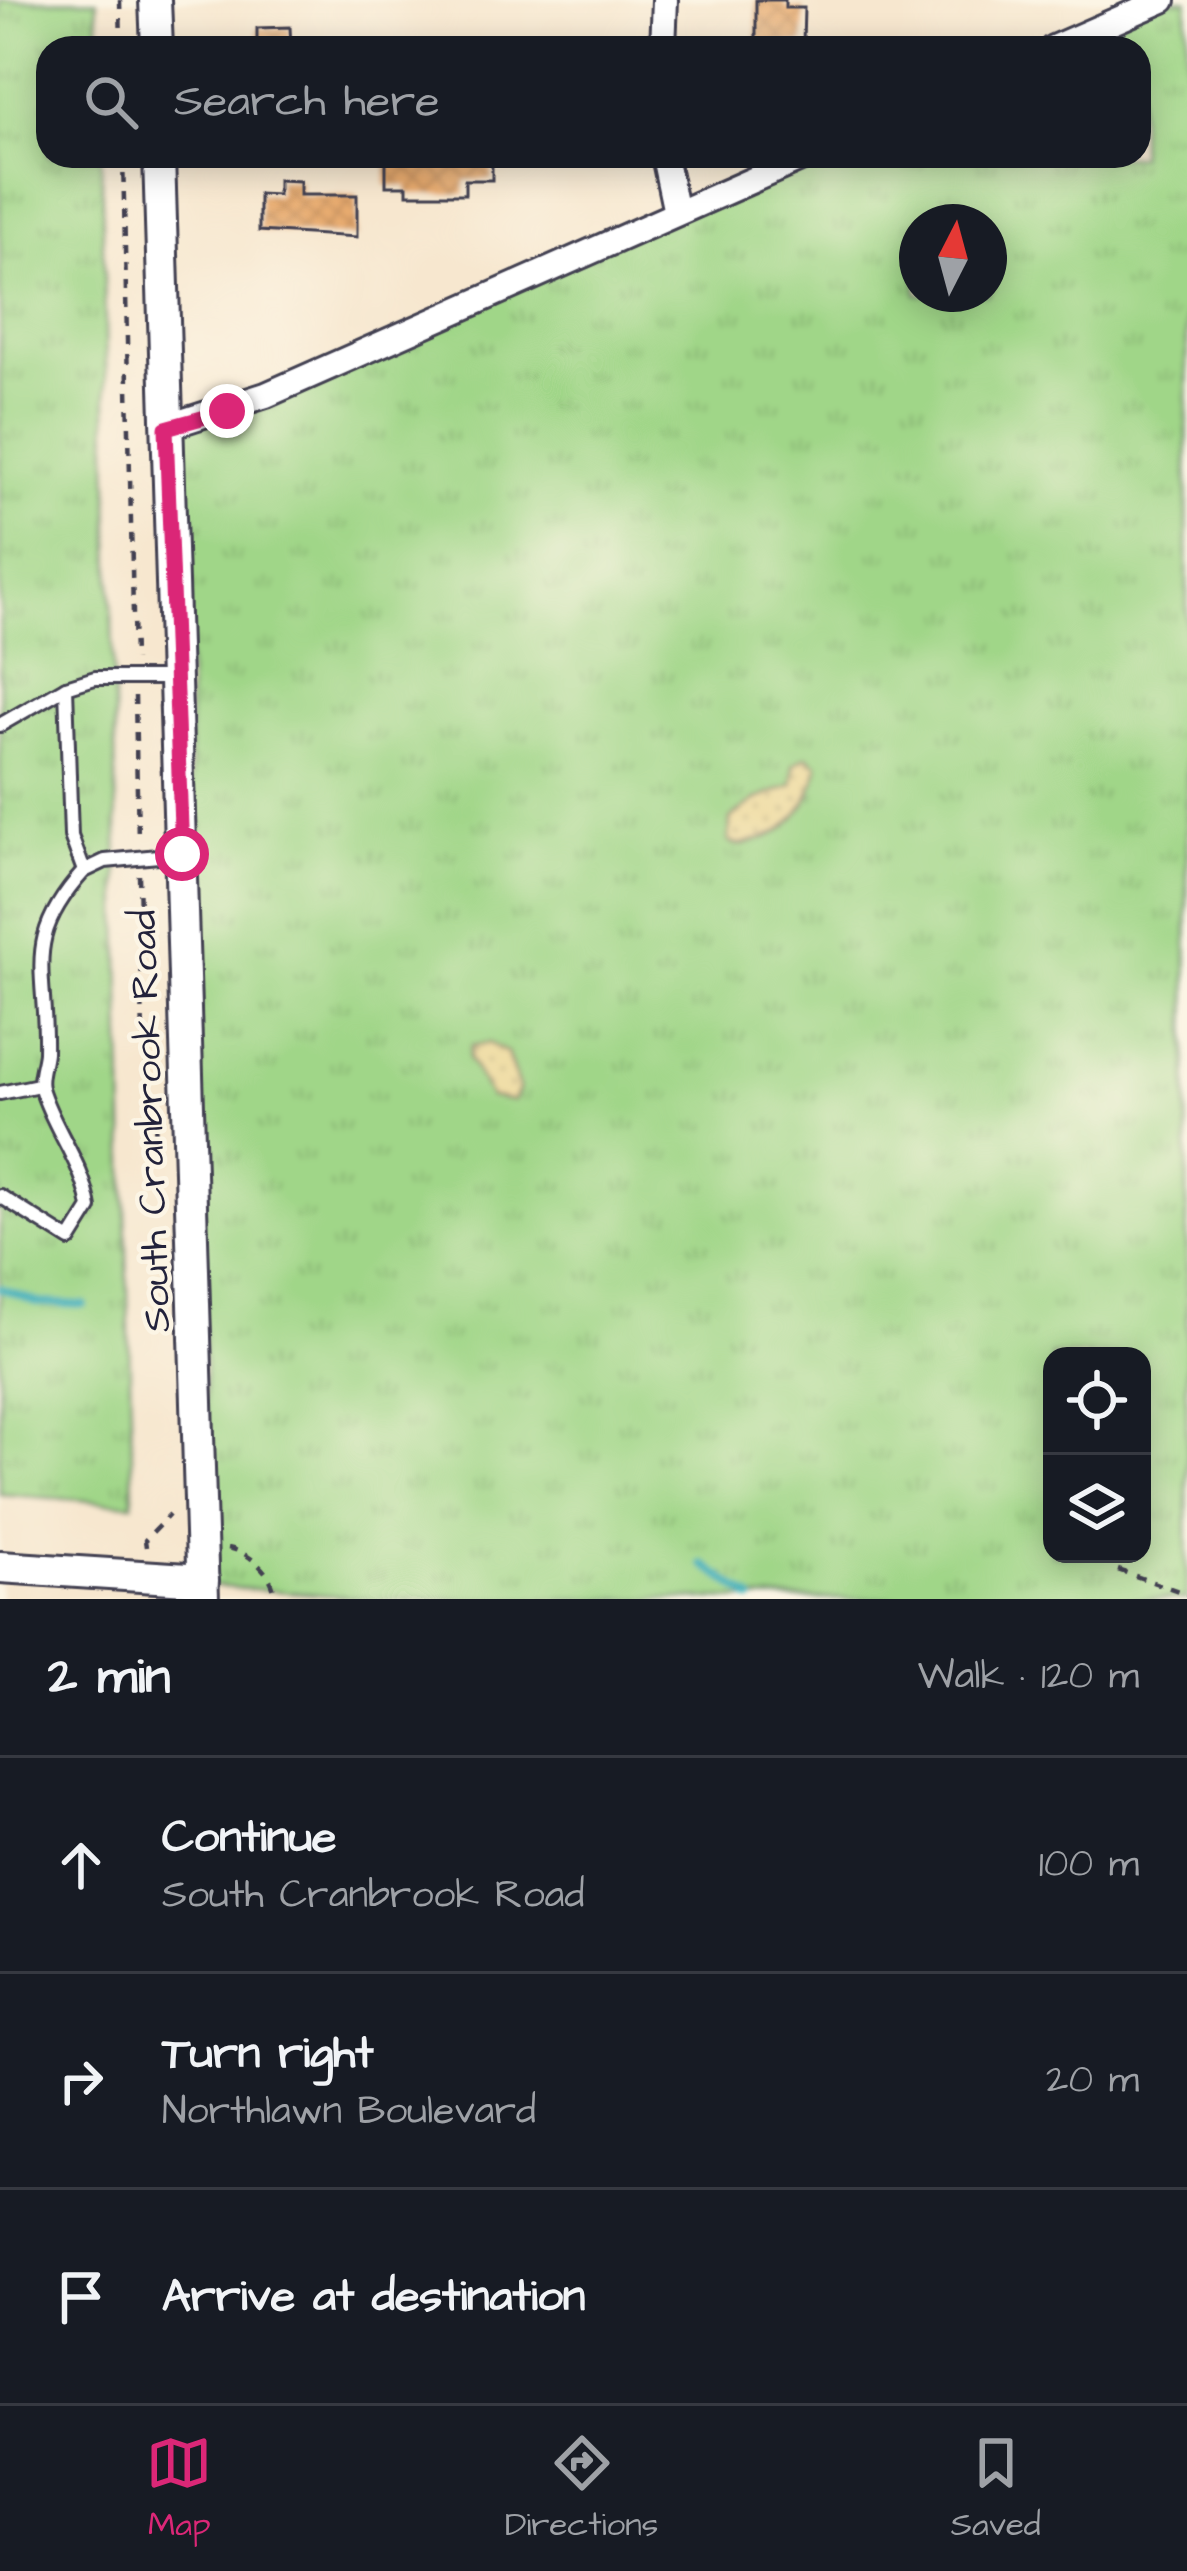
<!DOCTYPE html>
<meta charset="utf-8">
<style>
body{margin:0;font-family:"Architects Daughter",sans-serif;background:#242831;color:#f1f3f6}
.controls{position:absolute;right:36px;bottom:36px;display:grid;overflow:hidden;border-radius:24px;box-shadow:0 6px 30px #0003}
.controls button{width:108px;height:108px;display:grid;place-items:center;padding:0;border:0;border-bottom:3px solid #363941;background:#171b24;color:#f1f3f6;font:60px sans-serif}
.compass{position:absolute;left:899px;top:204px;width:108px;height:108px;border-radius:50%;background:#171b24;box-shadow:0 6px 30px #0003;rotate:6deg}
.stop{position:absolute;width:36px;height:36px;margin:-27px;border:9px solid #db2777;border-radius:50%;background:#fff}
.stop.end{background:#db2777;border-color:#fff;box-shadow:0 3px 12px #0008}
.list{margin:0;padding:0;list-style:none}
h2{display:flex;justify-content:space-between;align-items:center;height:156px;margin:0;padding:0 48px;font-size:51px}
h2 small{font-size:39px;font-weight:400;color:#9ea1a6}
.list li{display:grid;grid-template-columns:78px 1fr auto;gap:36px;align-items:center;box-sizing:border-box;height:216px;padding:0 48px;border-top:3px solid #363941}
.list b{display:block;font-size:45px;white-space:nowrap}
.list p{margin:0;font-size:39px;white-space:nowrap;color:#9ea1a6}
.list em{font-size:39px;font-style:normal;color:#9ea1a6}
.icon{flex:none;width:66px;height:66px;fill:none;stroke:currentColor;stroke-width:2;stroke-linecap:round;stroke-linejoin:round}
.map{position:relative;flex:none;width:1187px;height:1599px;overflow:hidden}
.search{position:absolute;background:#171b24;box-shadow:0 6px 30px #0003;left:36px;right:36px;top:36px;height:132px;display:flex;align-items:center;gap:30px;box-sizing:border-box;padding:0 42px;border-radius:36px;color:#9ea1a6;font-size:45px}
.sheet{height:804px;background:#171b24}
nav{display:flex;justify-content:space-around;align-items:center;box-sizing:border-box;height:168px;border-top:3px solid #363941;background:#171b24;font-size:33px;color:#9ea1a6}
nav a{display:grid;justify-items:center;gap:6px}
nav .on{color:#db2777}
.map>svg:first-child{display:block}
</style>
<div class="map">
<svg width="1187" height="1599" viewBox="0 0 1187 1599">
<defs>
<pattern id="grass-tufts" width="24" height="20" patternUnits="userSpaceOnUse" patternTransform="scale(3)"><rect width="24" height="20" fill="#a0d688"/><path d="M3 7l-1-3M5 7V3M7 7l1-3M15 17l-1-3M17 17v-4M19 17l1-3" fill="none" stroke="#8ab776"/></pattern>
<pattern id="sand-dots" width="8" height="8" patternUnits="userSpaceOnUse" patternTransform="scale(3)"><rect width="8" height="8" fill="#eeda9e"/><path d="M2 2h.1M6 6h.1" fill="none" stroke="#ccbb89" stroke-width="1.8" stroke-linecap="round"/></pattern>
<pattern id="building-cross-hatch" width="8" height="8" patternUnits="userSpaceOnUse" patternTransform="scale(3)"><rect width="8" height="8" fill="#e7aa6e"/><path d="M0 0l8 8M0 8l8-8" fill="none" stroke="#c69260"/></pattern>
</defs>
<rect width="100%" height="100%" fill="#fcf5e5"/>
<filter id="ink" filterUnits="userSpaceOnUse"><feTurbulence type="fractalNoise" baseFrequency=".00833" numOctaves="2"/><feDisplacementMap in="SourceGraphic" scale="24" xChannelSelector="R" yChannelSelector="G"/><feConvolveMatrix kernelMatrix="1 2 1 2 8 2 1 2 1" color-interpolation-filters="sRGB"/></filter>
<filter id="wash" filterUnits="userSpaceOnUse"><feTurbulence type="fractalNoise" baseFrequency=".004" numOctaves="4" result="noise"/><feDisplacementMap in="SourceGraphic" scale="48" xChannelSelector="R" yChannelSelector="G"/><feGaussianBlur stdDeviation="2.7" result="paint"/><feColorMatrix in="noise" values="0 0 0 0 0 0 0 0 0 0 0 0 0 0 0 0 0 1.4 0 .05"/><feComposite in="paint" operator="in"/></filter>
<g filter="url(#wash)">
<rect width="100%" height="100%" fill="#f7e7cf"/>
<!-- grass -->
<g fill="url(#grass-tufts)" stroke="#617c62" stroke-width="3" fill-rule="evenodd">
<polygon points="0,0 97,0 99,48 48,48 48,156 101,156 133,1504 0,1494"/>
<path d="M 1151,0 L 1187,0 L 1187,1599 L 379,1599 L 210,1586 L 182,427 L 797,156 L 1139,156 L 1139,48 L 1043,48 ZM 917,222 L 989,222 L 989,294 L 917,294 ZM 1052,1356 L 1142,1356 L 1142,1554 L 1052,1554 Z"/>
</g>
<!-- sand -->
<g fill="url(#sand-dots)" stroke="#887e6c" stroke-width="3">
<path d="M 807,756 L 818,765 C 813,801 792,832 756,841 C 743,845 740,848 729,841 L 730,819 L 757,799 L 793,785 L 794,764 Z"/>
<polygon points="489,1043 507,1053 519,1088 513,1101 490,1097 469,1059 471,1046"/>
</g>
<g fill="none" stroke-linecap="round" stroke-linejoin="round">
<!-- stream -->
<g stroke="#3daeb8" stroke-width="8">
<polyline points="0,1288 38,1303 84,1305"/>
<polyline points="703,1564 752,1599"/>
</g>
</g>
<g id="blocks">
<!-- building -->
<g fill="url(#building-cross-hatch)">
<polygon points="756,0 785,0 785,8 804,8 803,44 756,43"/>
<polygon points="290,27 291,48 257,48 257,28"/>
<polygon points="492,156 492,180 465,180 465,194 407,194 407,186 386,186 386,157"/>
<polygon points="278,180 300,181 300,195 357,195 357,237 259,231 259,194 278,195"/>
</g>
</g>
</g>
<g filter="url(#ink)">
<use href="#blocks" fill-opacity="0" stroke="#424051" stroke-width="3"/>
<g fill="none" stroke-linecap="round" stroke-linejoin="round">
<!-- service casing -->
<g stroke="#424051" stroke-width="18">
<g id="service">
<polyline points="174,678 95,678 66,687 71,836 84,871 105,861 180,854"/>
<polyline points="0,725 66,687"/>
<polyline points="0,1093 39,1085"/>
<path d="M 0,1196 L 70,1240 L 90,1208 C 83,1162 54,1131 41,1088 C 38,1077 44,1064 45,1052 C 47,969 21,941 84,871"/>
</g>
</g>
<!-- minor casing -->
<g stroke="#424051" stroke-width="30">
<g id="minor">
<polyline points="663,48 665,0"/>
<polyline points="1053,48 1163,0"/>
<polyline points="664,156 676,213"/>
<polyline points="166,427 266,395 807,156"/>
</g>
</g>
<!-- tertiary casing -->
<g stroke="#424051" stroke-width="36">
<g id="tertiary">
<polyline points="155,0 157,48"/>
<polyline points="159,156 203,1599"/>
<polyline points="0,1567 203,1580"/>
</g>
</g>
<!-- path -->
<g stroke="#424051" stroke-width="4.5" stroke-dasharray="9 9" stroke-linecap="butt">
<polyline points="120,0 121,48"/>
<polyline points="123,156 134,660"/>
<polyline points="135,696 138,840"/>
<polyline points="139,875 143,1035 159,1157"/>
<polyline points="146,1547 145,1540 169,1515"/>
<path d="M 228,1548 C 250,1552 276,1576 275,1599"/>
<polyline points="1118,1570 1187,1594"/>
</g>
<!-- service -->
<use href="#service" stroke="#fff" stroke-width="12"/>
<!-- minor -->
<use href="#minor" stroke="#fff" stroke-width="24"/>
<!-- tertiary -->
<use href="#tertiary" stroke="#fff" stroke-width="30"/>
</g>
</g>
<g fill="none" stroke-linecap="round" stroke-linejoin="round" filter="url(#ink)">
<!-- route -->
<polyline stroke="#db2777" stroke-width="15" points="182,854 166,428 227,411"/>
</g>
<g text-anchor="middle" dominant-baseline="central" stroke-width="9" stroke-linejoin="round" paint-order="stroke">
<!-- street labels -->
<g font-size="39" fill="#22223b" stroke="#fcf5e5">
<text transform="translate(151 1121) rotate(-92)">South Cranbrook Road</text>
</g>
</g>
</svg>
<div class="controls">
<button><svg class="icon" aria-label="locate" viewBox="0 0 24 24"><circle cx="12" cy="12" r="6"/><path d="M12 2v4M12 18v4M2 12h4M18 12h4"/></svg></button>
<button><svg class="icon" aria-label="layers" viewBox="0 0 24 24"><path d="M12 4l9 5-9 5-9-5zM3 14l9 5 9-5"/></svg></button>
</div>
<svg class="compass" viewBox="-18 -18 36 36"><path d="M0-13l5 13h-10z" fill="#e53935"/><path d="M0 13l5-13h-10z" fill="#9ea1a6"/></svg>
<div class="stop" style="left:182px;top:854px"></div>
<div class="stop end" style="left:227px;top:411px"></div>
<div class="search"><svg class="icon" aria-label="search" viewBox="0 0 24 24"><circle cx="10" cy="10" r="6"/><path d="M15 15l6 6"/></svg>Search here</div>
</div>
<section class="sheet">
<h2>2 min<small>Walk · 120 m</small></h2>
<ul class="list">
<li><svg class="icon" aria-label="ahead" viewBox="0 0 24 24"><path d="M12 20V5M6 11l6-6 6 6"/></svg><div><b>Continue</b><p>South Cranbrook Road</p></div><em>100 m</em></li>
<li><svg class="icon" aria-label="right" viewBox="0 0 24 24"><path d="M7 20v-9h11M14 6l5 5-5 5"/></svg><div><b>Turn right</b><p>Northlawn Boulevard</p></div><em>20 m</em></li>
<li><svg class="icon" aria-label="arrive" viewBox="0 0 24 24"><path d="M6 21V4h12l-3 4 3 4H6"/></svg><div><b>Arrive at destination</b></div></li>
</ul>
</section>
<nav>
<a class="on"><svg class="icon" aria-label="map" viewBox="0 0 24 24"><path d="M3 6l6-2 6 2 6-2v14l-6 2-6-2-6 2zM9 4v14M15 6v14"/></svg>Map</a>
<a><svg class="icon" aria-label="directions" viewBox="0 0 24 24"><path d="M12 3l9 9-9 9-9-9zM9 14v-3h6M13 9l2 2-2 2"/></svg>Directions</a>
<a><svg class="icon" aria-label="saved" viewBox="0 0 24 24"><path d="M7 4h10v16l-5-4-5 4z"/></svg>Saved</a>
</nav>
